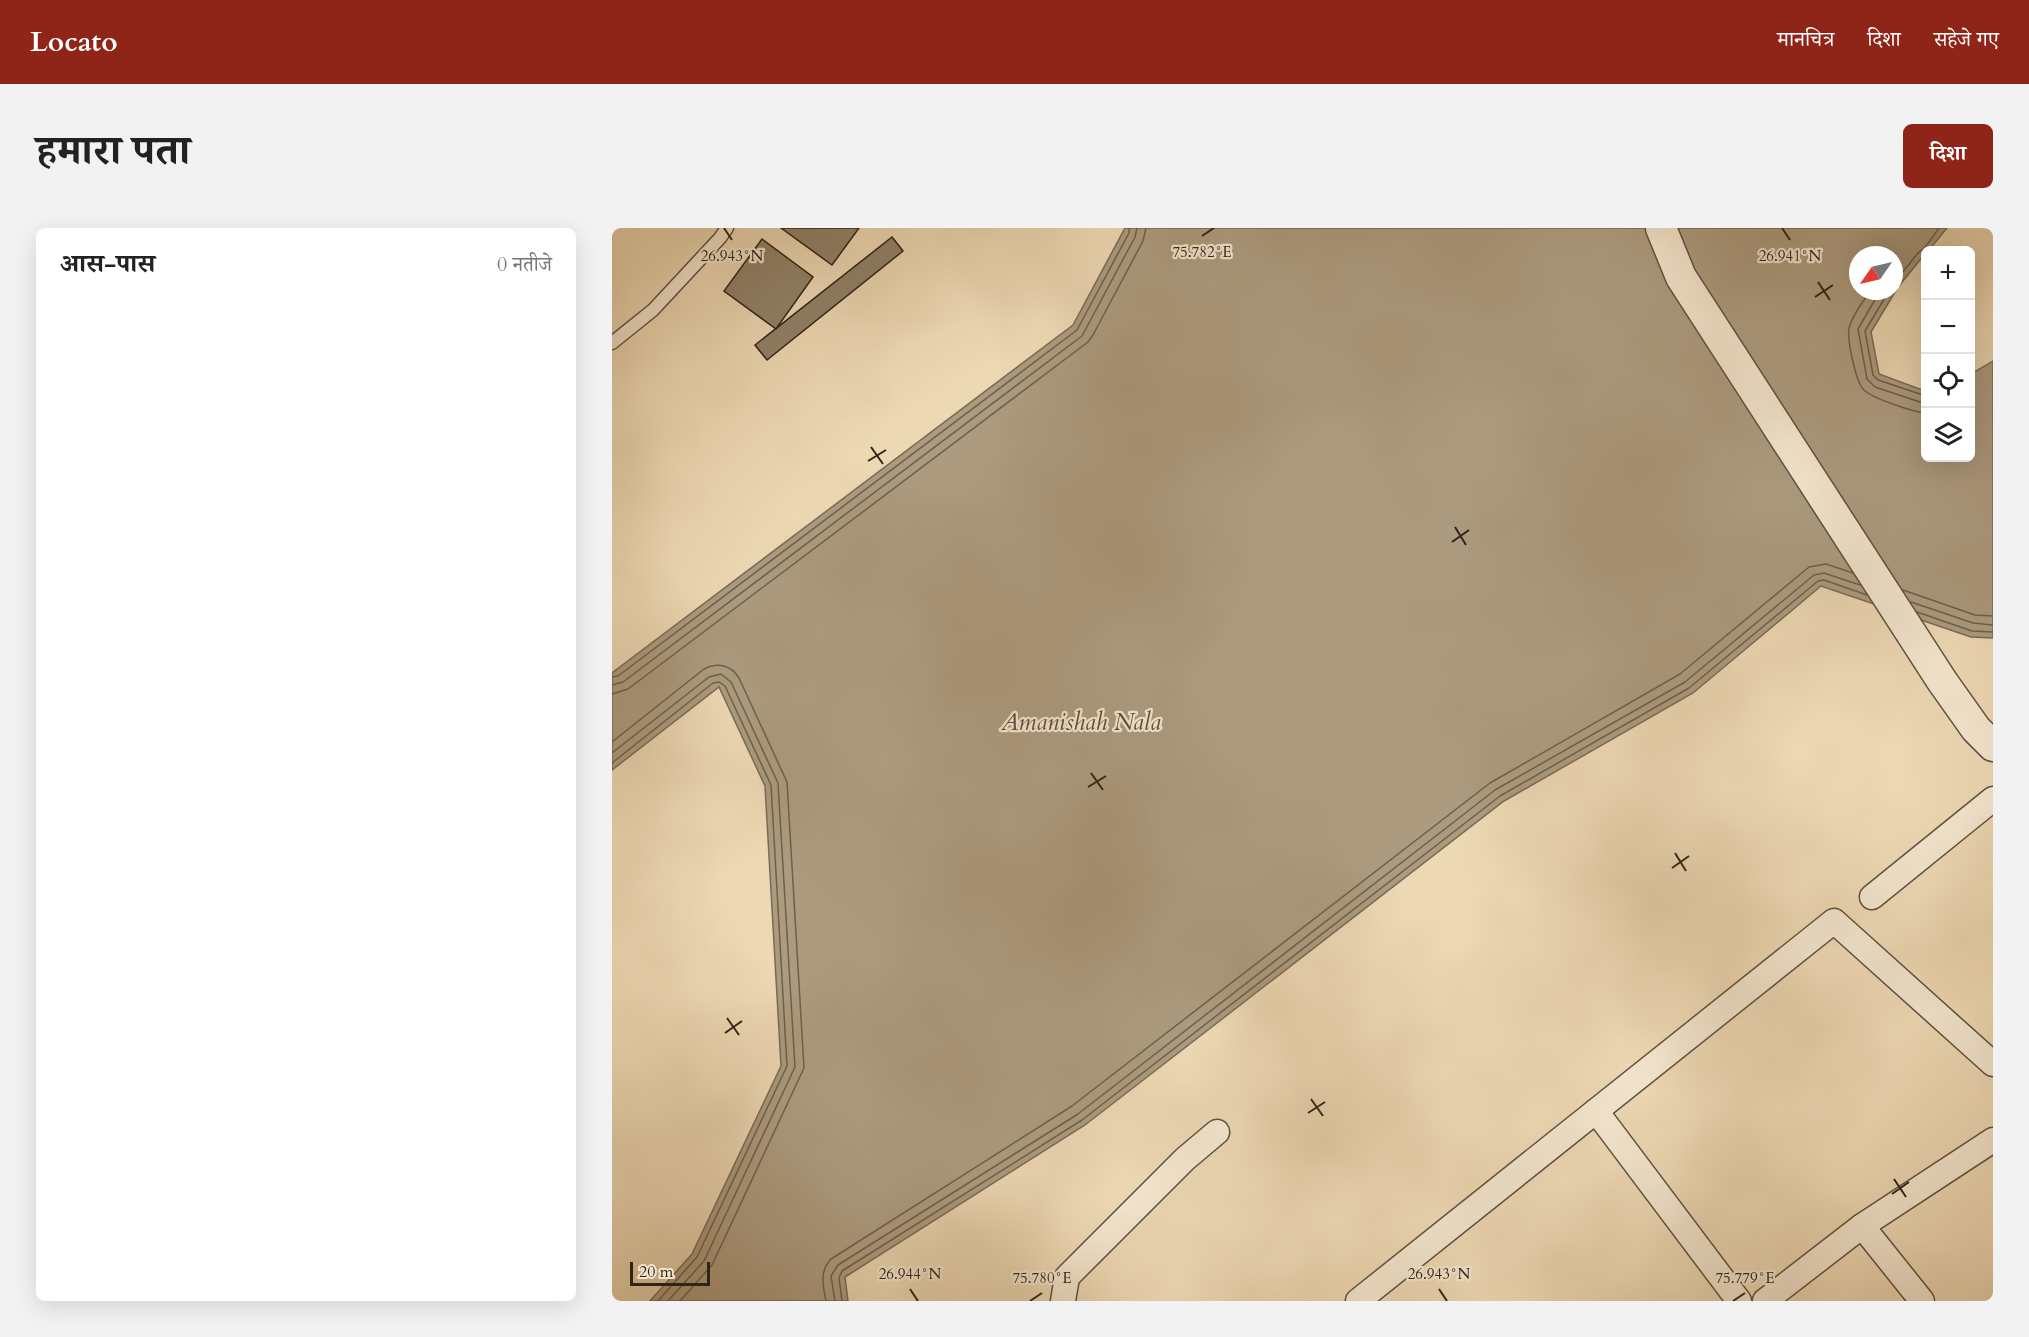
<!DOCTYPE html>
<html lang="hi">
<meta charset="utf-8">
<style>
body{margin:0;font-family:Cardo,"Noto Serif Devanagari",serif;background:#f2f2f2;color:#222}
.controls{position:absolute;right:18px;top:18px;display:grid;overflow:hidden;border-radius:9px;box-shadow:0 6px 24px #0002}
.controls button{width:54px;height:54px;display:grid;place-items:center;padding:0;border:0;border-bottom:2px solid #e0e0e0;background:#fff;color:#222;font:30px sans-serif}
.compass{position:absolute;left:1237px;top:18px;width:54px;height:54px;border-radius:50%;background:#fff;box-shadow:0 6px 24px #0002;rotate:236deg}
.scale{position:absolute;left:18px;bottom:15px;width:80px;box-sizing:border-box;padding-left:6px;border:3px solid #2e2418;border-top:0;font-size:16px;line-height:21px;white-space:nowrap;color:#2e2418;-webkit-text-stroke:4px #f3e6ce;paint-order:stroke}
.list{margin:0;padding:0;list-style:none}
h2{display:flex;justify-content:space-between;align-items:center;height:78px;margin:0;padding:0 24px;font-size:26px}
h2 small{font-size:20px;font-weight:400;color:#767676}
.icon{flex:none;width:33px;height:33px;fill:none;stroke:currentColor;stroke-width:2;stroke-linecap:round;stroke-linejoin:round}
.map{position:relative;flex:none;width:1381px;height:1073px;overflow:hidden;border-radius:9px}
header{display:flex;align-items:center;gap:36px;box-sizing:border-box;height:84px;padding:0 30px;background:#8f2418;color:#fff}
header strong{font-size:28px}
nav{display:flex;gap:33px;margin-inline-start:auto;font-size:21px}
.intro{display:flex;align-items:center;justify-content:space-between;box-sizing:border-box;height:144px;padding:0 36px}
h1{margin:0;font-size:42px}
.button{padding:15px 27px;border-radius:9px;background:#8f2418;color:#fff;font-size:21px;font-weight:700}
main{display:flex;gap:36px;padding:0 36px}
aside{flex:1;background:#fff;border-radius:9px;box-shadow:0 6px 24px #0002}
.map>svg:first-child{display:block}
</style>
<header>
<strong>Locato</strong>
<nav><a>मानचित्र</a><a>दिशा</a><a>सहेजे गए</a></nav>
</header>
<div class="intro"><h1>हमारा पता</h1><a class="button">दिशा</a></div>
<main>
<aside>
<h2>आस-पास<small>0 नतीजे</small></h2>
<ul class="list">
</ul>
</aside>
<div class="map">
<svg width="1381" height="1073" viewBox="0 0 1381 1073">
<rect width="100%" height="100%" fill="#edd8b4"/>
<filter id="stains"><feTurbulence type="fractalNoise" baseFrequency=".00333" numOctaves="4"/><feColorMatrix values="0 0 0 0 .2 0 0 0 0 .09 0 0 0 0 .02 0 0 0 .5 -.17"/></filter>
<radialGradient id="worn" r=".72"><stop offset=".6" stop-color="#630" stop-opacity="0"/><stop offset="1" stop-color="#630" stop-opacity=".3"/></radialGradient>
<!-- water -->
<path fill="#ac9b7f" stroke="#7a6b56" stroke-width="1.5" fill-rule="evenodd" d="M 513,0 L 1335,0 L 1317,22 L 1314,22 L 1313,26 L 1286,59 L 1259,104 L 1267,146 L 1313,163 L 1314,230 L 1358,230 L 1359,146 L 1381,133 L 1381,410 L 1359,409 L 1209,358 L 1081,465 L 892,573 L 473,897 L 233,1049 L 236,1073 L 38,1073 L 80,1026 L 169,838 L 153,558 L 107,459 L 0,542 L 0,445 L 461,97 ZM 1246,27 L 1282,27 L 1282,63 L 1246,63 Z"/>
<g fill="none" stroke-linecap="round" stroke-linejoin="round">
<!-- shore -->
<g stroke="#6d604c" stroke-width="1.5">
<path d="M 1282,55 L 1306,25 C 1314,21 1321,8 1327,0"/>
<path d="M 1258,63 C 1251,74 1240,87 1237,100 C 1235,112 1244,155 1252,162 C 1262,171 1301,184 1314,185"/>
<polyline points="1268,63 1246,101 1255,151 1263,159 1314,176"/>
<polyline points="1277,63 1253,103 1261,147 1266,152 1314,168"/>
<polyline points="1291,362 1363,387 1381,388"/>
<polyline points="1299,374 1361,395 1381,397"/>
<polyline points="1305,384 1360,403 1381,404"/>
<polyline points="0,449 6,448 465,102 517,5 517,0"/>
<polyline points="0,457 11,454 470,108 523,9 525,0"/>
<polyline points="0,466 16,461 476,114 481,107 531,13 534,0"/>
<path d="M 0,514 L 92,441 C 106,434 119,437 127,450 L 175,554 L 192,840 L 100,1037 L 68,1073"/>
<polyline points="0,525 97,449 109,446 119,454 166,555 183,839 92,1033 56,1073"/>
<polyline points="0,535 101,455 107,454 113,458 159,557 175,838 85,1029 46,1073"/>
<path d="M 214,1073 C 211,1057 207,1044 219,1031 L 460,878 L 878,555 L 1068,446 L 1197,339 L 1214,336 L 1241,345"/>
<polyline points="223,1073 219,1048 226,1037 466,886 883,562 1073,454 1202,347 1212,345 1248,357"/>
<polyline points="230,1073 227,1050 230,1043 470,892 888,568 1077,460 1206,353 1212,352 1255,367"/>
</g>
</g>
<!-- building -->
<g fill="#918269" stroke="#2e2418" stroke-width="1.5">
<polygon points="169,0 247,0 220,37"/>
<polygon points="280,9 291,23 155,132 143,117"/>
<polygon points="150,11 201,49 164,101 112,63"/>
</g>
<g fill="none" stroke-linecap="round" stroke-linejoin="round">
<!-- service casing -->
<g stroke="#5e513f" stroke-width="15">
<polyline id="service" points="0,115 41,82 108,10 115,0"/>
</g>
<!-- minor casing -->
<g stroke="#5e513f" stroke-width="27">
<g id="minor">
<polyline points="1260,669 1381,571"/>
<polyline points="984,883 1127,1073"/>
<polyline points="1250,998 1310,1073"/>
<polyline points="451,1073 455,1049 573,931 605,904"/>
<polyline points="746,1073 1222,693 1381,836"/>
<polyline points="1153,1073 1250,998 1381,912"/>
</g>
</g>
<!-- tertiary casing -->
<g stroke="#5e513f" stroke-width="33">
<polyline id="tertiary" points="1049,0 1069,49 1330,453 1364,501 1381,518"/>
</g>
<!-- service -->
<use href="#service" stroke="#f3e6ce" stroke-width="12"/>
<!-- minor -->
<use href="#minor" stroke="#f3e6ce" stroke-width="24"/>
<!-- tertiary -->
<use href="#tertiary" stroke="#f3e6ce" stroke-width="30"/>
</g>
<!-- ticks -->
<path fill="none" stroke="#2e2418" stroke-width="2" d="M 112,0 L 120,12M 1170,0 L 1178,12M 590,8 L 602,0M 1206,54 L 1218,72M 1203,69 L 1221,57M 259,219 L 271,236M 256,233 L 274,222M 843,299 L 854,317M 840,314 L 857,302M 479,545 L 491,562M 476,559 L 494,548M 1063,625 L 1074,643M 1060,640 L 1077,628M 115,790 L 127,807M 113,805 L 130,793M 699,871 L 711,888M 696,885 L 713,874M 1282,951 L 1294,969M 1280,966 L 1297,954M 298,1061 L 306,1073M 827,1061 L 835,1073M 418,1073 L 430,1065M 1121,1073 L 1133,1065"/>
<g text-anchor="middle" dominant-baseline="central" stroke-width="4.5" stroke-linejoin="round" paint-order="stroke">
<!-- water labels -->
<g font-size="24" font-style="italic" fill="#5a4e3c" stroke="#f3e6ce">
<text x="469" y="494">Amanishah Nala</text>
</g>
</g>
<g font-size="15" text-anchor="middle" fill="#2e2418" stroke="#f3e6ce" stroke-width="4.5" stroke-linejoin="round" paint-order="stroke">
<text x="590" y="29">75.782°E</text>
<text x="120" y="33">26.943°N</text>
<text x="1178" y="33">26.941°N</text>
<text x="298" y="1051">26.944°N</text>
<text x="827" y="1051">26.943°N</text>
<text x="430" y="1055">75.780°E</text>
<text x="1133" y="1055">75.779°E</text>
</g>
<rect width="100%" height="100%" filter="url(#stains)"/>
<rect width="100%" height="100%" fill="url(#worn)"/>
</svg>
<div class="controls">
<button>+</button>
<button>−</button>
<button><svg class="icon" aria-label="locate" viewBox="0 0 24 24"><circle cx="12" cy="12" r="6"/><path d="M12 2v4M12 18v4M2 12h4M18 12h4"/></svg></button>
<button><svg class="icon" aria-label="layers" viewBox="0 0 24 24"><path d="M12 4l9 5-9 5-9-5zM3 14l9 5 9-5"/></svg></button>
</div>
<svg class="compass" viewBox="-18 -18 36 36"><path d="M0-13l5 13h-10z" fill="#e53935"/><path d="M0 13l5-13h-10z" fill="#767676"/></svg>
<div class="scale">20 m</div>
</div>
</main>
